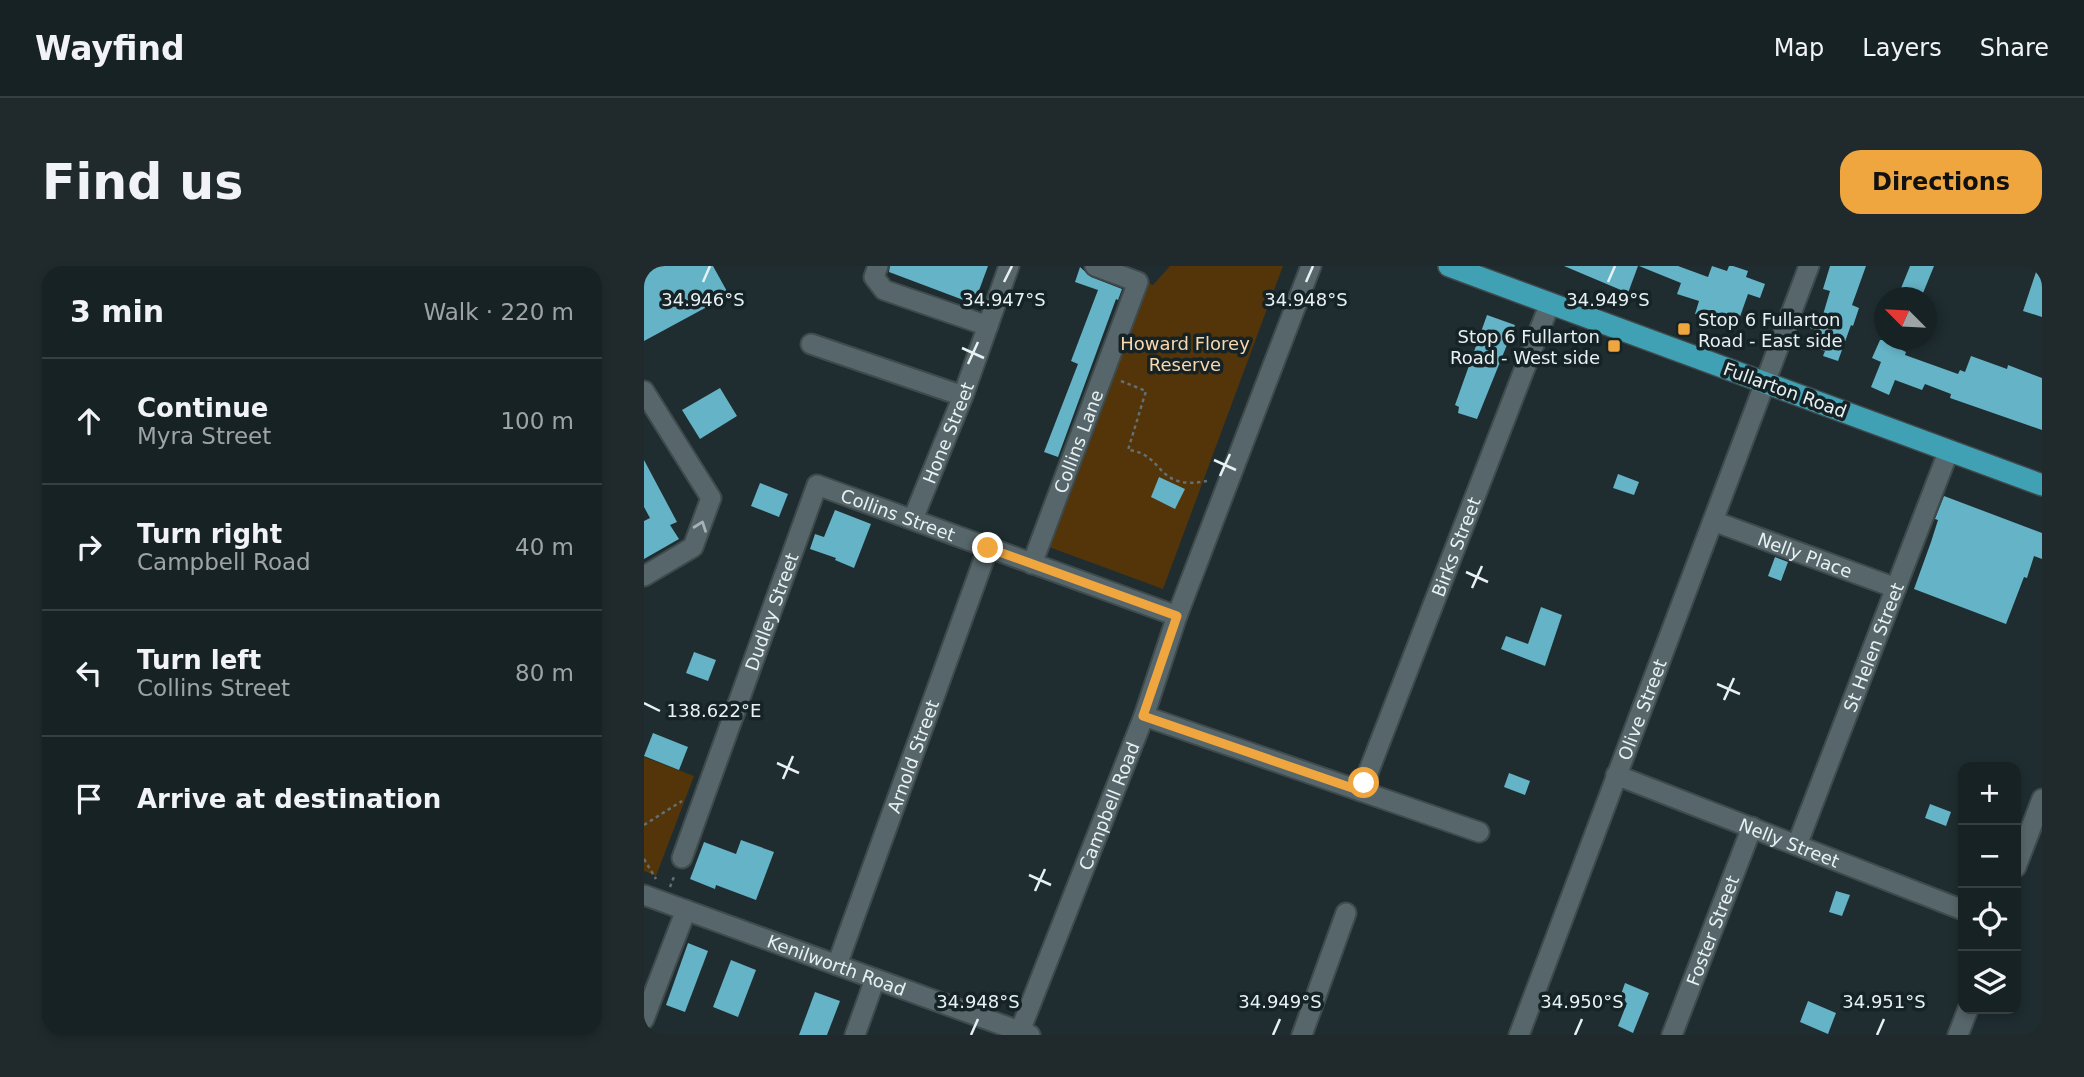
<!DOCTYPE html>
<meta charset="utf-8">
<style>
body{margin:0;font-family:"DejaVu Sans",sans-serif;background:#202a2c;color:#f1f3f6}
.controls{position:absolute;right:21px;bottom:21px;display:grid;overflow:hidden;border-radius:14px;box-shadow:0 4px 10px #0003}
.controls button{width:63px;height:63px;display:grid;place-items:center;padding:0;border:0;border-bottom:2px solid #363f41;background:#172224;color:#f1f3f6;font:35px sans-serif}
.compass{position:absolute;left:1230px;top:21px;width:63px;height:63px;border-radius:50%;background:#172224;box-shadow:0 4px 10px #0003;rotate:294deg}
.stop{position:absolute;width:21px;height:21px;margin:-16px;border:5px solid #f0a63f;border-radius:50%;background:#fff}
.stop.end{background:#f0a63f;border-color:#fff;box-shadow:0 2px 7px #0008}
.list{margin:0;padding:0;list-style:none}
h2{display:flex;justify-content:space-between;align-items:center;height:91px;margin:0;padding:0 28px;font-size:30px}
h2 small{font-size:23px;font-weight:400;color:#9ea4a6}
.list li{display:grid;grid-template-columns:46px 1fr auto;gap:21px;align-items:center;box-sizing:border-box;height:126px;padding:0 28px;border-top:2px solid #363f41}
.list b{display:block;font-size:26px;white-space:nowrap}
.list p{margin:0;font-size:23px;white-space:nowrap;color:#9ea4a6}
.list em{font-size:23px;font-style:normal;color:#9ea4a6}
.icon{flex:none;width:38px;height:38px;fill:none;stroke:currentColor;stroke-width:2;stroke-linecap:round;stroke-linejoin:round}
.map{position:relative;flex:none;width:1398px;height:769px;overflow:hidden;border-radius:21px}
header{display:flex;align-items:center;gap:42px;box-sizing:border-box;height:98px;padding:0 35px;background:#172224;border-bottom:2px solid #363f41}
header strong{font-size:33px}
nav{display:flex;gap:38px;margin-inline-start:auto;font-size:24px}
.intro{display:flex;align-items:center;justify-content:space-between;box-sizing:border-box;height:168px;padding:0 42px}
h1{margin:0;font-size:49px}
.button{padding:18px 32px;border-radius:21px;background:#f0a63f;color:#111;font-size:24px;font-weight:700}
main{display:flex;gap:42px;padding:0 42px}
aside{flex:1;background:#172224;border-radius:21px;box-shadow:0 4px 10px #0003}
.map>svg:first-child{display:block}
</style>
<header>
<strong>Wayfind</strong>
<nav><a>Map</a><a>Layers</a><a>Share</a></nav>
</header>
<div class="intro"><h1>Find us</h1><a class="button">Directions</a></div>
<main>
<aside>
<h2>3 min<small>Walk · 220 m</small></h2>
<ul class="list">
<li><svg class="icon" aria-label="ahead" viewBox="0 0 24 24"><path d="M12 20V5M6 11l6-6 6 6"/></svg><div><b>Continue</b><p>Myra Street</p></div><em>100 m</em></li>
<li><svg class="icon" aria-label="right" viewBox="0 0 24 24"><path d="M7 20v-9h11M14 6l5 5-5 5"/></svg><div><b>Turn right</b><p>Campbell Road</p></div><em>40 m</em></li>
<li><svg class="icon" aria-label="left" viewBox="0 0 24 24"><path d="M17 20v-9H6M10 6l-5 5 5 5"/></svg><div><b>Turn left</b><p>Collins Street</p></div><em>80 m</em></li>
<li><svg class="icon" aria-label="arrive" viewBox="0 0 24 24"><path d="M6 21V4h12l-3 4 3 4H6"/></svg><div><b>Arrive at destination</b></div></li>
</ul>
</aside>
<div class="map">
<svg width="1398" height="769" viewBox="0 0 1398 769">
<rect width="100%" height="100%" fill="#1f2d30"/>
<!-- green -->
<g fill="#533509">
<polygon points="526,0 639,0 519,323 405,281 501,15 509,19"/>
<polygon points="0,491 50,510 12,610 0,605"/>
</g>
<!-- building -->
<g fill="#65b3c6">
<polygon points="0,0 69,0 85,29 0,75"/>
<polygon points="246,0 344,0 330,38 245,6"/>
<polygon points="920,0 994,0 984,27"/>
<polygon points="995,0 1034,0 1064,11 1068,0 1083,5 1085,0 1089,0 1104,5 1102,11 1121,18 1116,32 1104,28 1092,62 1051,48 1055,35 1033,28 1037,17"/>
<polygon points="1186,0 1222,0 1208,39 1215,42 1209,60 1207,59 1194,95 1179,90 1181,85 1167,80 1172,64 1166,62 1170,49 1178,52 1186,25 1179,23"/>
<polygon points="1266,0 1290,0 1277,32 1253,32"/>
<polygon points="1394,0 1398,0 1398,51 1379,45"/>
<polygon points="436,1 447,11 478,23 474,34 472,33 414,191 400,186 434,98 427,95 454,24 431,16"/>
<polygon points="843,49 871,59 833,153 814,147 815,141 811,139"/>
<polygon points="1236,74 1259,74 1256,83 1262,86 1261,89 1314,108 1316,104 1321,106 1327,90 1363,103 1364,99 1398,112 1398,164 1306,132 1307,128 1281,118 1278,124 1251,114 1245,129 1227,121 1237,96 1228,92"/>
<polygon points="76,122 93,150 56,173 38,144"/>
<polygon points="0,194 33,256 26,259 35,273 0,293 0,255 6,252 0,241"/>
<polygon points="974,208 995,216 990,229 969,222"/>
<polygon points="515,211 541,223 531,243 507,231"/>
<polygon points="116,217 144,228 135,251 107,240"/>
<polygon points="1300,230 1398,267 1398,293 1390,290 1383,312 1380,311 1362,358 1270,323 1287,276 1294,254 1291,253"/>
<polygon points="191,244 227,258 210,302 191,294 192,292 166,283 171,268 180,271"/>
<polygon points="1131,291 1144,296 1137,315 1124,310"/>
<polygon points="897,341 918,349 901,400 857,383 862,370 884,378"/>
<polygon points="50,386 72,394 64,415 42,407"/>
<polygon points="9,467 44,481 35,504 0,490"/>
<polygon points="865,507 886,515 881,529 860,521"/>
<polygon points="1286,538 1307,546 1302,560 1281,552"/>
<polygon points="97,574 130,586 112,634 72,619 71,623 46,613 60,576 92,588"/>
<polygon points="1192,625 1206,629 1198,650 1185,646"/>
<polygon points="44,677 64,685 41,746 22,739"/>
<polygon points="87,694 112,704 94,751 69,741"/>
<polygon points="981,717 1005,727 989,767 974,760 983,737 975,734"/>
<polygon points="171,726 196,735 183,769 155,769"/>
<polygon points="1164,735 1192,747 1184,768 1156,756"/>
</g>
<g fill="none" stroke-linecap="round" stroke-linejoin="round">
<!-- minor casing -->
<g stroke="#3e4a4c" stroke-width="23">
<g id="minor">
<polyline points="234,0 230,11 240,24 344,60"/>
<polyline points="167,78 319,130"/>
<polyline points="0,125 67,232 49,281 0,310"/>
<path id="s1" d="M 269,253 L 319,130 L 365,0"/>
<path id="s2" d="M 1069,255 L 1252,322"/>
<path id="s3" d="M 388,298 L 494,16 L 451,0"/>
<polyline points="500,450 835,566"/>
<path id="s4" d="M 972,509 L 1319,644"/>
<path id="s5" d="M 717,525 L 906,37"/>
<path id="s6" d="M 1153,579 L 1305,184"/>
<path id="s7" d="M 38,592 L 173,219 L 533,350"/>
<polyline points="1372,601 1398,533"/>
<path id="s8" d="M 0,629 L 386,769"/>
<path id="s9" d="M 193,699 L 344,282"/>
<polyline points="0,753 42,644"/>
<path id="s10" d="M 376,765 L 500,450 L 533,350 L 667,0"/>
<polyline points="211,769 231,713"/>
<polyline points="658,769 702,647"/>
<path id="s11" d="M 875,769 L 1165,0"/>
<path id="s12" d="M 1028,769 L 1108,561"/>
<polyline points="1314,769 1324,743"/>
</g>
</g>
<!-- major casing -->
<g stroke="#3e4a4c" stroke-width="24">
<polyline id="major" points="805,0 1398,219"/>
</g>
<!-- path -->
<g stroke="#636f72" stroke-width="2.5" stroke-dasharray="3.5 3.5" stroke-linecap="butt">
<path d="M 477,115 L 502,125 L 484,184 C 522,188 510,225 563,215"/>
<polyline points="0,559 38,535"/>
<polyline points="0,593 12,613"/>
<polyline points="26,621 31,608"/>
</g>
<!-- minor -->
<use href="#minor" stroke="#57666a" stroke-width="19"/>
<!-- major -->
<use href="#major" stroke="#40a0b4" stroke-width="21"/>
</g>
<!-- one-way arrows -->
<defs><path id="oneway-chevron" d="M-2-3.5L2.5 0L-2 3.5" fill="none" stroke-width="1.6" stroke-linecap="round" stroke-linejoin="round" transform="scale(1.75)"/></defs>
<use stroke="#a6b2b5" href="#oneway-chevron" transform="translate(57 260) rotate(-70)"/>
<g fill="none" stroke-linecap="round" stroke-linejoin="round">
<!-- route -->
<polyline stroke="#f0a63f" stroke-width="9" points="344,282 533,350 499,450 717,525 720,517"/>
</g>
<!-- ticks -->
<path fill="none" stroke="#e7f0f2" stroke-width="2.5" d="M 59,16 L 66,0M 360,16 L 368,0M 662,16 L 669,0M 964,16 L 971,0M 318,82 L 340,92M 324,98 L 334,76M 570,194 L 592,204M 576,210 L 586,188M 822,306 L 844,316M 828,322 L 838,300M 1073,418 L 1096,428M 1080,434 L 1090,412M 0,437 L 16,445M 133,497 L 155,507M 139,513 L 149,490M 385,609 L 407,619M 391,625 L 401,603M 327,769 L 334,753M 629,769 L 636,753M 931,769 L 938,753M 1233,769 L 1240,753"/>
<!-- markers -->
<g fill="#f0a63f" stroke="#162326" stroke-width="2.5">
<rect x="1033" y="56" width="14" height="14" rx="3.5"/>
<rect x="963" y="73" width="14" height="14" rx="3.5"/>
</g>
<g text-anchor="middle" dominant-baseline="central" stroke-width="7" stroke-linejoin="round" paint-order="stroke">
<!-- poi labels -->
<g font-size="18" fill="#e7f0f2" stroke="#162326" text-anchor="start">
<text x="1054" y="53">Stop 6 Fullarton<tspan x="1054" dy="21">Road - East side</tspan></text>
<text x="956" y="70" text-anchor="end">Stop 6 Fullarton<tspan x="956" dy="21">Road - West side</tspan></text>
</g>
<!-- park labels -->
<g font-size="18" fill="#fad7ad" stroke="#162326">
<text x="541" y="77">Howard Florey<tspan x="541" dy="21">Reserve</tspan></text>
</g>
<!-- street labels -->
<g font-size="18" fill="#e7f0f2" stroke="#162326">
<text transform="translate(1141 124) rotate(20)">Fullarton Road</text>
<text stroke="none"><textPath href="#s1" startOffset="93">Hone Street</textPath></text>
<text stroke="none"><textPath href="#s3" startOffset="131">Collins Lane</textPath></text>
<text stroke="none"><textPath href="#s7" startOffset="483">Collins Street</textPath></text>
<text stroke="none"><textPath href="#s5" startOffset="262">Birks Street</textPath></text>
<text stroke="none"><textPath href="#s2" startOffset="98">Nelly Place</textPath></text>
<text stroke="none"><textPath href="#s7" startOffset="262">Dudley Street</textPath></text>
<text stroke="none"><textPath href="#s6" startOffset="212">St Helen Street</textPath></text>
<text stroke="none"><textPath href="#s11" startOffset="348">Olive Street</textPath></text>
<text stroke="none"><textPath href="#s9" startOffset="222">Arnold Street</textPath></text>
<text stroke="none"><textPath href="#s10" startOffset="242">Campbell Road</textPath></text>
<text stroke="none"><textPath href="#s4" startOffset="186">Nelly Street</textPath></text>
<text stroke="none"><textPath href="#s12" startOffset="112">Foster Street</textPath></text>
<text stroke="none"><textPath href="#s8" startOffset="205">Kenilworth Road</textPath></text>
</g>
</g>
<g font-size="18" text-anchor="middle" fill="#e7f0f2" stroke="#162326" stroke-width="7" stroke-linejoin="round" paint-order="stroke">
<text x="59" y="40">34.946°S</text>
<text x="360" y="40">34.947°S</text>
<text x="662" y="40">34.948°S</text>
<text x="964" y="40">34.949°S</text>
<text x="70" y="451">138.622°E</text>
<text x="334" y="742">34.948°S</text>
<text x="636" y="742">34.949°S</text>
<text x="938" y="742">34.950°S</text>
<text x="1240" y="742">34.951°S</text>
</g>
</svg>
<div class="controls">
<button>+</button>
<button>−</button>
<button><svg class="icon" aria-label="locate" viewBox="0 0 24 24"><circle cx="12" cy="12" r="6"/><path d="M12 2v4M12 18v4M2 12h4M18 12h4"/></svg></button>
<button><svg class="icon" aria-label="layers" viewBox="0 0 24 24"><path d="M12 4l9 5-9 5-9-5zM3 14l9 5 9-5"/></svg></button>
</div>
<svg class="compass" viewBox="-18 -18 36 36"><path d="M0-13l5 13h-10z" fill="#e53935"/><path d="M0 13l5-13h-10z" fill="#9ea4a6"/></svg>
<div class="stop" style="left:720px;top:517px"></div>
<div class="stop end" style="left:344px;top:282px"></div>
</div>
</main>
